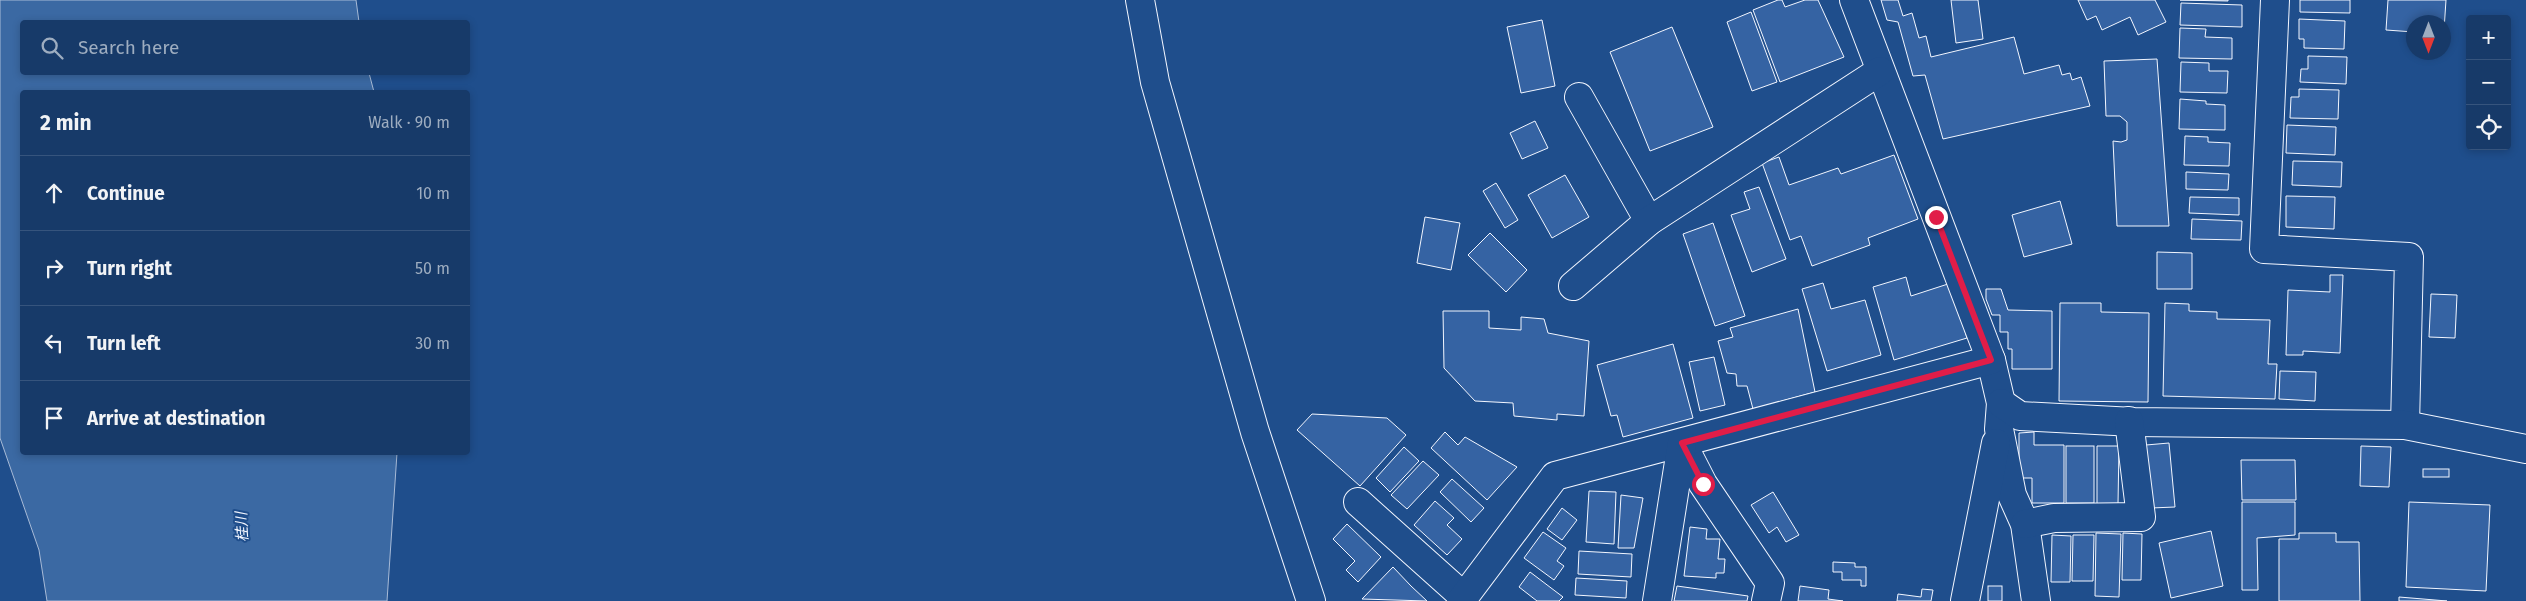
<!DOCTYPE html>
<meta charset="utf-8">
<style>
body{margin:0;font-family:"Fira Sans","Noto Sans JP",sans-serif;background:#244571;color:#f1f3f6}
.controls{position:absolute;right:15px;top:15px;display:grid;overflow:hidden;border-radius:5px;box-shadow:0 2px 8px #0003}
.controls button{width:45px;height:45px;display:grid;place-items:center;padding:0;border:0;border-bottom:1px solid #36547d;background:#173a69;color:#f1f3f6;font:25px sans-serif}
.compass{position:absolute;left:2406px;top:15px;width:45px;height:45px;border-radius:50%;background:#173a69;box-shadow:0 2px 8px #0003;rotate:180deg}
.stop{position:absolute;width:15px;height:15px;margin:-11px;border:4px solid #e11d48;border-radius:50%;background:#fff}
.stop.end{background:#e11d48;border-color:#fff;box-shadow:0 1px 5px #0008}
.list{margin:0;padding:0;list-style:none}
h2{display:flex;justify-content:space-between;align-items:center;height:65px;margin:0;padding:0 20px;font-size:21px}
h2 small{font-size:16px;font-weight:400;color:#9eadc0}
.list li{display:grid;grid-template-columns:32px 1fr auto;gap:15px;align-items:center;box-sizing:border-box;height:75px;padding:0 20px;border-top:1px solid #36547d}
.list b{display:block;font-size:19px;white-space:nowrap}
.list em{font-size:16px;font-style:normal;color:#9eadc0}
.icon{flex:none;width:28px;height:28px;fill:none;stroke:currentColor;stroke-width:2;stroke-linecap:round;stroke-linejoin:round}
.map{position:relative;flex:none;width:2526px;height:601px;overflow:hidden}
.search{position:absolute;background:#173a69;box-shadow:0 2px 8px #0003;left:20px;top:20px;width:450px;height:55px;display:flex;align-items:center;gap:12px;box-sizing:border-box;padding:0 18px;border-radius:5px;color:#9eadc0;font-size:19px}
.panel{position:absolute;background:#173a69;box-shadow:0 2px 8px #0003;left:20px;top:90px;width:450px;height:365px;border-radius:5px}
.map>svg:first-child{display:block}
</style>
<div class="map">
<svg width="2526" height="601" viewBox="0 0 2526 601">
<rect width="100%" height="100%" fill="#1f4e8c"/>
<!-- water -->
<polygon fill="#3b69a3" stroke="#a8bbd7" points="0,0 356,0 359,22 22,22 22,72 369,73 374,92 22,92 22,452 397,453 387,601 47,601 39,550 0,438"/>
<!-- building -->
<g fill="#3563a3" stroke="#f2f6ff">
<polygon points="1778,0 1782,0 1785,7 1805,0 1818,0 1844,57 1780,82 1753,10"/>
<polygon points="1881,0 1898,0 1903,16 1912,13 1919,38 1926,36 1931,57 2014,37 2024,74 2059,65 2062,75 2070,73 2072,80 2081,77 2090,106 1943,139 1925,75 1913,76 1898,22 1887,20"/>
<polygon points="1951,0 1978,0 1983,39 1956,43"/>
<polygon points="2078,0 2155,0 2166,22 2138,35 2130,17 2102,30 2096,16 2087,20"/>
<polygon points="2180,0 2228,0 2228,1"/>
<polygon points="2300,0 2350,0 2350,13 2300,12"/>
<polygon points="2388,0 2446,0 2444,30 2444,22 2414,22 2414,32 2386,30"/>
<polygon points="2181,3 2242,5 2242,27 2180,25"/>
<polygon points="1751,12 1777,82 1752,91 1727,22"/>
<polygon points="2299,19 2345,21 2344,49 2304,48 2304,39 2299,39"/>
<polygon points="1542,20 1555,86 1521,93 1507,27"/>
<polygon points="1672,27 1713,127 1650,151 1610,52"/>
<polygon points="2180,28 2206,29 2205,37 2232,38 2232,59 2179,58"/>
<polygon points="2308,56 2347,57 2346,84 2300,82 2301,69 2308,69"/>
<polygon points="2157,59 2169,226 2117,226 2113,141 2121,142 2127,140 2127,122 2120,116 2106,116 2104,61"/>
<polygon points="2181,62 2209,63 2209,71 2228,71 2227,93 2180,92"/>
<polygon points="2299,89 2339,90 2338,119 2290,118 2291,97 2299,97"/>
<polygon points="2180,99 2206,101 2206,104 2225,105 2225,130 2179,129"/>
<polygon points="1535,121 1548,148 1522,159 1510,133"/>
<polygon points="2287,125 2336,127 2335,155 2286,153"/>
<polygon points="2185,136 2208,137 2208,142 2230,143 2229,166 2184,165"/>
<polygon points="1894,155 1918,219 1868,238 1870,245 1812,266 1801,236 1790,240 1762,163 1779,157 1789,185 1838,168 1841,174"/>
<polygon points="2293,161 2342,162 2341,187 2292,185"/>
<polygon points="2186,172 2229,174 2228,190 2186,189"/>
<polygon points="1565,175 1589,217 1552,238 1528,195"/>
<polygon points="1496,183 1518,220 1505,228 1483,191"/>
<polygon points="1759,187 1786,259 1752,272 1731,215 1750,209 1744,192"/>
<polygon points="2286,196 2335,197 2334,229 2286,227"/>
<polygon points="2190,197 2239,198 2239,215 2189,213"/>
<polygon points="2060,201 2072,244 2024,257 2012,215"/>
<polygon points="1425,217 1460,223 1451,270 1417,263"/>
<polygon points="2192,219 2242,221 2241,240 2191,239"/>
<polygon points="1713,223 1745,316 1715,326 1683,234"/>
<polygon points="1490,233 1527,270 1506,292 1468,255"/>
<polygon points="2157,252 2192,253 2192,289 2157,289"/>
<polygon points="2330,275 2343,275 2340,353 2303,351 2303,355 2286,355 2288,290 2330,292"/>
<polygon points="1906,277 1911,296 1951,283 1967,338 1894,360 1873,287"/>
<polygon points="1823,283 1831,309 1865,300 1881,355 1827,371 1802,289"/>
<polygon points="1986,289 2001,289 2008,310 2052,311 2052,369 2012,369 2012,349 2008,349 2008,332 2000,332 2000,315 1992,315 1986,299"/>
<polygon points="2431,294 2457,295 2455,338 2429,337"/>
<polygon points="2060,303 2101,303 2101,312 2149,313 2148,402 2059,401"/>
<polygon points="2165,303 2189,304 2189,311 2217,312 2217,319 2270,320 2268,364 2277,364 2275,399 2163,396"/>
<polygon points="1798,309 1815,392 1753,409 1747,386 1737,386 1736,374 1727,373 1718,341 1733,337 1730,328"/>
<polygon points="1443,311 1489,311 1489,328 1521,330 1521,317 1544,319 1548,333 1589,341 1584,416 1557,414 1557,420 1514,416 1513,403 1475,401 1444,368"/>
<polygon points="1673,344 1693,418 1623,437 1617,415 1611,416 1597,365"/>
<polygon points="1714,357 1725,405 1700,411 1689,362"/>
<polygon points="2280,371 2316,372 2315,401 2279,399"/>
<polygon points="1312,414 1387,418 1406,435 1360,486 1297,430"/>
<polygon points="1445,432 1458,445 1465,437 1517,467 1487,500 1431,448"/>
<polygon points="2034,432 2034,445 2064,445 2064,503 2032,503 2032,478 2019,478 2019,433"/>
<polygon points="2169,443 2175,507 2151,508 2146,445"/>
<rect x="2066" y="446" width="28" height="57"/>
<polygon points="2097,446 2119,446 2118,504 2097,504"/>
<polygon points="2361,446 2391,447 2389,487 2360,486"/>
<polygon points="1404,447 1419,461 1390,492 1376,478"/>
<polygon points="2241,460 2295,460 2296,500 2242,500"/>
<polygon points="1423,461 1439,475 1407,509 1391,495"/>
<rect x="2423" y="469" width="26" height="8"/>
<polygon points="1452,479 1484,508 1471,522 1440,492"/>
<polygon points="1589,491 1616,492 1614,544 1586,542"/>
<polygon points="1773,492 1799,535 1786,542 1777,527 1769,533 1751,505"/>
<polygon points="1621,495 1643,498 1634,548 1618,548"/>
<polygon points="1435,501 1454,518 1447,525 1462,539 1447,555 1414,525"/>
<polygon points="2242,502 2295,502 2295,535 2257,538 2258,590 2242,590"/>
<polygon points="2409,502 2490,505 2486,591 2406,587"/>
<polygon points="1562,508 1577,520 1562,540 1547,529"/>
<polygon points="1347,524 1381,557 1358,582 1346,570 1355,561 1333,539"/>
<polygon points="1690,527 1707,529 1706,539 1720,539 1718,559 1725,559 1724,573 1716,573 1716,578 1684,576"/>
<polygon points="2211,531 2223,586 2171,598 2159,543"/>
<polygon points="1543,532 1566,548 1557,561 1564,566 1554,580 1524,558"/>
<polygon points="2096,533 2121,534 2119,597 2095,596"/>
<polygon points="2123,533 2142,534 2141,580 2122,580"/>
<polygon points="2299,533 2336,533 2336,542 2359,542 2360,601 2279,601 2279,539 2299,539"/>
<polygon points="2052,535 2071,536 2070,582 2051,582"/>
<polygon points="2073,535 2094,535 2093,581 2072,581"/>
<polygon points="1579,551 1632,554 1631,577 1578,574"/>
<polygon points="1833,562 1855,563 1855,567 1866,567 1866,586 1861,586 1861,580 1842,580 1842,572 1833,572"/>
<polygon points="1393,567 1411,586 1427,601 1362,599"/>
<polygon points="1530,572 1563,597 1559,601 1537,601 1519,587"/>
<polygon points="1576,578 1627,581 1626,598 1575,595"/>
<polygon points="1677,586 1748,596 1747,601 1674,601"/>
<polygon points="1800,586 1829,590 1828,599 1843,601 1798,601"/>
<rect x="1988" y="586" width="14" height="15"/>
<polygon points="1922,589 1933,590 1931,601 1897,601 1898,594 1921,597"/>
<polygon points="2399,597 2447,601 2399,601"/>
</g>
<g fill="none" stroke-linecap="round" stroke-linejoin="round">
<!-- minor casing -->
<g stroke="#f2f6ff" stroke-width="30">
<g id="minor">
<polyline points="1140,0 1155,82 1255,432 1311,601"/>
<polyline points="1854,0 1991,360 2001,403 1999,429 2012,495 2025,524 2036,601"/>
<polyline points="2275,0 2264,249 2409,257 2405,425"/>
<polyline points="1579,97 1649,221"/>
<polyline points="1573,286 1649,221 1880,71"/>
<polyline points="2001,403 2020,416 2134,422 2405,425 2526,449"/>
<polyline points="1682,443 1703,484 1770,583 1766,601"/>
<polyline points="1358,502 1464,597"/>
<polyline points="2025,524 2054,518 2141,517 2129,421"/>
<polyline points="1461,601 1555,476 1991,360"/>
<polyline points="1657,601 1682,443"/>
<polyline points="1965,601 1996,443"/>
</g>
</g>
<!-- minor -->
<use href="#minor" stroke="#1f4e8c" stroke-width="28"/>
</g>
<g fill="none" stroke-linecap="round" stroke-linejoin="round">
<!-- route -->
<polyline stroke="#e11d48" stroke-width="6" points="1703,484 1682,443 1991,360 1936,217"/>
</g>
<g text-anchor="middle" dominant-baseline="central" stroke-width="4" stroke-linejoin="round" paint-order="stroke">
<!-- water labels -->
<g font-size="15" font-style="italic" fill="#f2f6ff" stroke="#1f4e8c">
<text transform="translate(242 527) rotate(-93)">桂川</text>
</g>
</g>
</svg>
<div class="controls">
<button>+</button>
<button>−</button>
<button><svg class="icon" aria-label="locate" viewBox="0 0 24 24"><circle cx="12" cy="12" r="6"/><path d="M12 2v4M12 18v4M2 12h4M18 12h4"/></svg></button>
</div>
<svg class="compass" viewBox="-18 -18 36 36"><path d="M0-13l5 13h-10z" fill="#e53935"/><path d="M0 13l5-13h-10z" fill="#9eadc0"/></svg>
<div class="stop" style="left:1703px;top:484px"></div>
<div class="stop end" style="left:1936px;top:217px"></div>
<div class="search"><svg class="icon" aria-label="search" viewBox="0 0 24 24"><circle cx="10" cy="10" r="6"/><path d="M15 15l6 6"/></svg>Search here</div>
<section class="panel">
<h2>2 min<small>Walk · 90 m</small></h2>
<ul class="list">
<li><svg class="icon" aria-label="ahead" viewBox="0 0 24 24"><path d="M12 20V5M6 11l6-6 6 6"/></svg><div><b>Continue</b></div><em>10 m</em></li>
<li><svg class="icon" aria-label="right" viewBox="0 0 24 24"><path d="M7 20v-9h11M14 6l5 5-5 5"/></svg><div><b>Turn right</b></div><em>50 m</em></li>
<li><svg class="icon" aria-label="left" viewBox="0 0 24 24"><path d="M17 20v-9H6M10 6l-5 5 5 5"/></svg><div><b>Turn left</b></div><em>30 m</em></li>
<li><svg class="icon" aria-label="arrive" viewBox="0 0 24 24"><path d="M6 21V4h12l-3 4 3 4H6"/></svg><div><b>Arrive at destination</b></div></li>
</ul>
</section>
</div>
